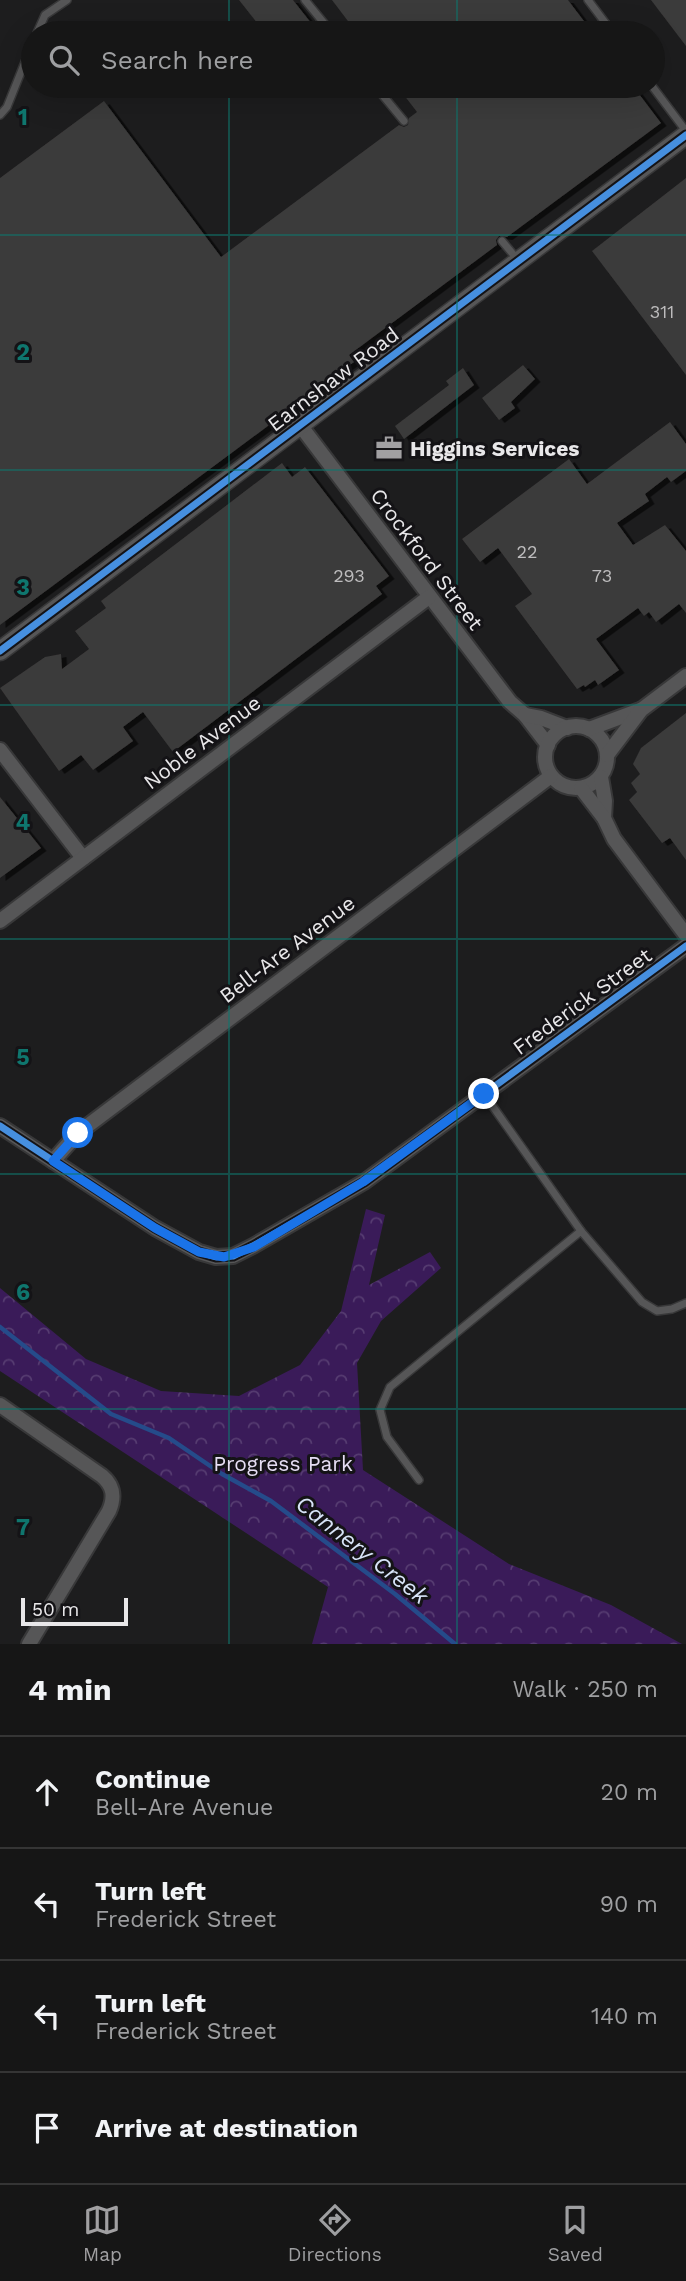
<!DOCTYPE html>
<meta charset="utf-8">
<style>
body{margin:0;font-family:"Work Sans",sans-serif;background:#1f1f1f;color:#f1f3f6}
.scale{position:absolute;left:21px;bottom:18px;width:107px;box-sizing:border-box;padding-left:7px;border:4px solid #e8e7e9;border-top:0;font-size:19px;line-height:24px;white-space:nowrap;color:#e8e7e9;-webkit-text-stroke:5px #141316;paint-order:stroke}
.stop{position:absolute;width:21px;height:21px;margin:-16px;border:5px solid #1a73e8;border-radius:50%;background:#fff}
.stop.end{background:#1a73e8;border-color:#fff;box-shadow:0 2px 7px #0008}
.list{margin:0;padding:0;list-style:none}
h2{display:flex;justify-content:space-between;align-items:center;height:91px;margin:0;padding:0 28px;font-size:30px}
h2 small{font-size:23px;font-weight:400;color:#9e9fa1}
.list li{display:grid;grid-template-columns:46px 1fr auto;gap:21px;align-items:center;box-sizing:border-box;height:112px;padding:0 28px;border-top:2px solid #353535}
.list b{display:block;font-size:26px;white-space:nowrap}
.list p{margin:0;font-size:23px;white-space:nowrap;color:#9e9fa1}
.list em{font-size:23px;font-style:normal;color:#9e9fa1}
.icon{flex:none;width:38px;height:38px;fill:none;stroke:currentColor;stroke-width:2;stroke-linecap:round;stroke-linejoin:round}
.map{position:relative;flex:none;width:686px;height:1644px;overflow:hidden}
.search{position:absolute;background:#161616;box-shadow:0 7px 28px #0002;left:21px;right:21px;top:21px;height:77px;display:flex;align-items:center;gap:18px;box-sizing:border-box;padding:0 24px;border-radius:38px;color:#9e9fa1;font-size:26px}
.sheet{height:539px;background:#161616}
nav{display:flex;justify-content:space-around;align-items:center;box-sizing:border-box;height:98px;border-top:2px solid #353535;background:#161616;font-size:19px;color:#9e9fa1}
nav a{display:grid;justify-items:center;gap:4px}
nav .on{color:#a1a0a2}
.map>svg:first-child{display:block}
</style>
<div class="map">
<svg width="686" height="1644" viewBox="0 0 686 1644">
<defs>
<pattern id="forest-crowns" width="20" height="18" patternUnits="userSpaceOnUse" patternTransform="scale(1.75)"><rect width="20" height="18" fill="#3a1b59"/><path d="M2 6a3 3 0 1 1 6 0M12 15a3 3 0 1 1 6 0" fill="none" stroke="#563c71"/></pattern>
<filter id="shadow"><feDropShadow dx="5.5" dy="3" stdDeviation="0" flood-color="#0009"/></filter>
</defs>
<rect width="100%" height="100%" fill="#1d1d1e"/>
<!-- forest -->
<polygon fill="url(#forest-crowns)" points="366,1209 385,1215 369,1285 430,1252 441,1268 381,1321 357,1363 363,1470 509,1564 611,1605 682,1644 312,1644 328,1587 0,1371 0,1288 86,1359 161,1391 239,1396 300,1365 341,1311"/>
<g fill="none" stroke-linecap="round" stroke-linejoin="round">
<!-- stream -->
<polyline stroke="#254b8a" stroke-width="4.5" points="0,1327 111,1414 169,1438 222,1474 271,1501 395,1594 455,1644"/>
</g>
<!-- building -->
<g fill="#3b3a3a" filter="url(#shadow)">
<polygon points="239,0 293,0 319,33 265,33"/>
<polygon points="332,0 568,0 593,33 357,33"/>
<polygon points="651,0 686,0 686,46"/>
<polygon points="397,86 633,86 661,123 507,237 499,236 496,240 497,245 349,355 354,362 0,625 0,178 104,101 221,257 399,125 404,127 408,125 409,118 417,112"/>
<polygon points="686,178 686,375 592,251"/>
<polygon points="523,365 535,379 511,402 515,408 499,420 482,398"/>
<polygon points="463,368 474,385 404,439 395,426 449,385 446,381"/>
<polygon points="670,422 686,444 686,471 671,482 667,477 645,494 649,501 617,523 633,545 665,525 686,551 686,613 679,604 656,622 649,612 644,616 638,608 596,639 619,670 598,685 595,680 585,687 584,685 577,689 515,606 532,594 498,548 480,562 462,539 569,459 587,484"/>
<polygon points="282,463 292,477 305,467 389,576 376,586 382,594 173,752 143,712 123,727 133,741 93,770 81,755 59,771 0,688 45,657 61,654 62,669 89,649 75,631 106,608 101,601"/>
<polygon points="686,713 686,860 670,838 662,843 629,800 637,792 631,783 640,774 633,764 641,748"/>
<polygon points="0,797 41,848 0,878"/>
</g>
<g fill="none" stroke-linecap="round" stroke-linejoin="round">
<!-- service casing -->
<g stroke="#383839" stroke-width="10">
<g id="service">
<polyline points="305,0 332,33"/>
<polyline points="588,0 613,33"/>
<polyline points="37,33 45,15 67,0"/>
<polyline points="375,86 404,121"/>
<polyline points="652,86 686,131"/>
<polyline points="0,115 7,107 33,42"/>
<polyline points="502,241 517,259"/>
<polyline points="484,1094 581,1231 642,1302 657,1311 672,1309 686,1303"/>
<polyline points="419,1480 387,1437 380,1410 390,1387 581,1231"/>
</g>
</g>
<!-- minor casing -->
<g stroke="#383839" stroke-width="18">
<g id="minor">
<polyline points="300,425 510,702 525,715 548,745"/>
<polyline points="525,715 541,718 567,728"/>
<circle cx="576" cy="757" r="31"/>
<polyline points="589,729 640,710"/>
<polyline points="0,750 83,858"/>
<polyline points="607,755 641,710 686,676"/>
<polyline points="601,777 605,801 604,818"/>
<polyline points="581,788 604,818 614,839 686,935"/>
<polyline points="0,921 429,597"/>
<polyline points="0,1126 155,1228 199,1252 216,1257 233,1256 253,1246 364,1182 686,946"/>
<polyline points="53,1161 78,1133 551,776"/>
<path d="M 0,1405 L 102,1476 C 114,1486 115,1497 109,1511 L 29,1644"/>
</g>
</g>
<!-- tertiary casing -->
<g stroke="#383839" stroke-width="21">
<polyline id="tertiary" points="0,651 686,135"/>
</g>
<!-- service -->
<use href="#service" stroke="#565657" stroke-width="7"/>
<!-- minor -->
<use href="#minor" stroke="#565657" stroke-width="14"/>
<!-- tertiary -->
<use href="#tertiary" stroke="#565657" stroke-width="18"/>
<!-- cycleway casing -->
<g stroke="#141316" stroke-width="11">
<g id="cycleway">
<polyline points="0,651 686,135"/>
<polyline points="0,1126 155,1228 199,1252 216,1257 233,1256 253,1246 364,1182 686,946"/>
</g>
</g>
<!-- cycleway -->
<use href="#cycleway" stroke="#468fdf" stroke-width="7"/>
</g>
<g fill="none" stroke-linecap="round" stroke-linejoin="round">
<!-- route -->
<polyline stroke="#1a73e8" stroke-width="9" points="78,1133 53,1161 155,1228 199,1252 224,1257 254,1247 363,1182 484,1094"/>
</g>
<!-- grid -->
<path fill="none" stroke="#0f766e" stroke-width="2" stroke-opacity="0.55" d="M 229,0 L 229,33M 457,0 L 457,33M 229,86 L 229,1644M 457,86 L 457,1644M 0,235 L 686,235M 0,470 L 686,470M 0,705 L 686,705M 0,939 L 686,939M 0,1174 L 686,1174M 0,1409 L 686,1409"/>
<!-- icons -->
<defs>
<g id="office-bare" transform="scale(2.1)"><path d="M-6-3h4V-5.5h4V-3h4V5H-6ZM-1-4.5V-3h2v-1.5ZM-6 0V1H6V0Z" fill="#a1a0a2" stroke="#141316" stroke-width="2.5" paint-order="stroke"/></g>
</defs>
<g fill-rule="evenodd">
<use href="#office-bare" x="389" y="448"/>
</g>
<g text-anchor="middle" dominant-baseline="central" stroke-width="6" stroke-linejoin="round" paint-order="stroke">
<!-- number labels -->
<g font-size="18" fill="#bdbcbd">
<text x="662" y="311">311</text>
<text x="527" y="551">22</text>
<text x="349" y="575">293</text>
<text x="602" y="575">73</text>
</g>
<!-- street labels -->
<g font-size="21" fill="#e8e7e9" stroke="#141316">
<text transform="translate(333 379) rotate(-37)">Earnshaw Road</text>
<text transform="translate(427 559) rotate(53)">Crockford Street</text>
<text transform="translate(202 742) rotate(-37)">Noble Avenue</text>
<text transform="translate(287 949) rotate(-37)">Bell-Are Avenue</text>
<text transform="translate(582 1001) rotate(-36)">Frederick Street</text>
</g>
<!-- poi labels -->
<g font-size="21" font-weight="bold" fill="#e8e7e9" stroke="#141316" text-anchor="start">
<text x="410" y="448">Higgins Services</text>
</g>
<!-- park labels -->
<g font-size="21" fill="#e6def4" stroke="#141316">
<text x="283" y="1463">Progress Park</text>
</g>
<!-- water labels -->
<g font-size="23" font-style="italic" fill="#d8e4f8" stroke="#141316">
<text transform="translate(362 1550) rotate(38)">Cannery Creek</text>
</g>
</g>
<g font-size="23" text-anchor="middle" font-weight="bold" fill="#0f766e" stroke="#141316" stroke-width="6" stroke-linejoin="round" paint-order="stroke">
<text x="23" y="125">1</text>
<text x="23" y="360">2</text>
<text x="23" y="595">3</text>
<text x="23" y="830">4</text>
<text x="23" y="1065">5</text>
<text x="23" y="1300">6</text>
<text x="23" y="1535">7</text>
</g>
</svg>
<div class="scale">50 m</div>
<div class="stop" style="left:78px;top:1133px"></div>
<div class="stop end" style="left:484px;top:1094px"></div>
<div class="search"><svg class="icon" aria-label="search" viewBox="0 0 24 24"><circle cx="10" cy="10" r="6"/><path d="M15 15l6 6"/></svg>Search here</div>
</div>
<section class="sheet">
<h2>4 min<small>Walk · 250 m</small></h2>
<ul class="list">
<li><svg class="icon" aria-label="ahead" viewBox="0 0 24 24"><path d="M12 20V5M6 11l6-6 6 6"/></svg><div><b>Continue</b><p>Bell-Are Avenue</p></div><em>20 m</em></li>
<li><svg class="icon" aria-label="left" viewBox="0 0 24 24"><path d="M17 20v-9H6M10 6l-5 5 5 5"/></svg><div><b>Turn left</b><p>Frederick Street</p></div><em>90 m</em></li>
<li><svg class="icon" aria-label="left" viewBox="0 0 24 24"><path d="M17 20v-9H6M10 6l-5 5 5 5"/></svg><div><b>Turn left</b><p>Frederick Street</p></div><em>140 m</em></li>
<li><svg class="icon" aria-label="arrive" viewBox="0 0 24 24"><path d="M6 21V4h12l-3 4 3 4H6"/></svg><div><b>Arrive at destination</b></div></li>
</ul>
</section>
<nav>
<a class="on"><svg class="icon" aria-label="map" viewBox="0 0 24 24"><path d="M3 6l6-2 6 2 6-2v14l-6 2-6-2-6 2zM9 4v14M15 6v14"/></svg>Map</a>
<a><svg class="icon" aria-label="directions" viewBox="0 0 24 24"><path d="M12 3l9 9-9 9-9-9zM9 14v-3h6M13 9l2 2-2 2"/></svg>Directions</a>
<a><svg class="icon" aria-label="saved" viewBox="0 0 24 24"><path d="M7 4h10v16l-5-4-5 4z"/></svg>Saved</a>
</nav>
